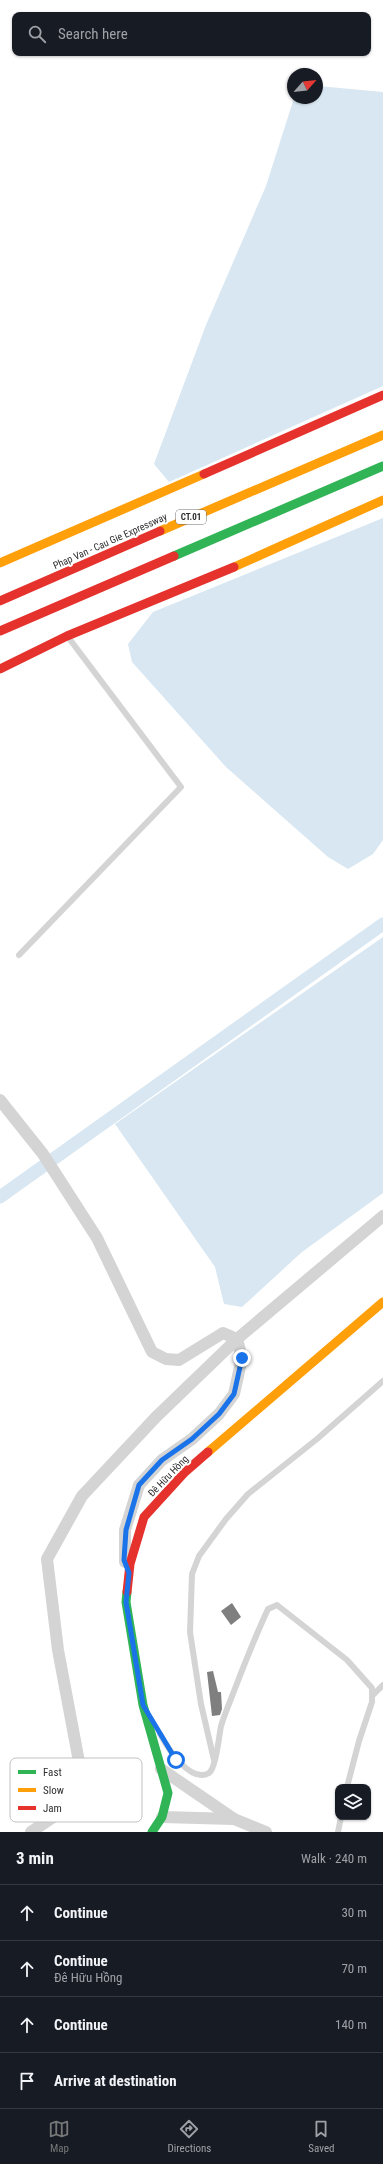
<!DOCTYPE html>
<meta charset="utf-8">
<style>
body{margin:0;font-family:"Roboto Condensed",sans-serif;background:#242831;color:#f1f3f6}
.controls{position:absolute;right:12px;bottom:12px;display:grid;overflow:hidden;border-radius:8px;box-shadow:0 1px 3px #0004}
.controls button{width:36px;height:36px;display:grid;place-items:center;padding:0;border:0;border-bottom:1px solid #363941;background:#171b24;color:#f1f3f6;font:20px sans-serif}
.compass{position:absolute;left:287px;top:68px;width:36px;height:36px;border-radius:50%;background:#171b24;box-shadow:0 1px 3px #0004;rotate:63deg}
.stop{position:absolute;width:12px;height:12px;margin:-9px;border:3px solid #1a73e8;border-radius:50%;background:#fff}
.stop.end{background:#1a73e8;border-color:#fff;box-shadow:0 1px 4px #0008}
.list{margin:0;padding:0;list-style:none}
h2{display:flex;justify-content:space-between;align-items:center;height:52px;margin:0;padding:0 16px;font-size:17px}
h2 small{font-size:13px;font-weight:400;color:#9ea1a6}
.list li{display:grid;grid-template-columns:26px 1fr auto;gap:12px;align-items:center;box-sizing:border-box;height:56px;padding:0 16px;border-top:1px solid #363941}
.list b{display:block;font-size:15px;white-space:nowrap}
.list p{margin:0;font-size:13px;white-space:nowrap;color:#9ea1a6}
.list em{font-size:13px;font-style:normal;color:#9ea1a6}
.icon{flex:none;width:22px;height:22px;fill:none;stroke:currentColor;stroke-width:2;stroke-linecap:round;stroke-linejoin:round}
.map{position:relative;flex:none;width:383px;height:1832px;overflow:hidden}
.search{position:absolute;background:#171b24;box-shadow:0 1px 3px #0004;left:12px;right:12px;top:12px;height:44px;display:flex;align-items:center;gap:10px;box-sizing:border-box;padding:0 14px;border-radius:8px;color:#9ea1a6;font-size:15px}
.sheet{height:276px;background:#171b24}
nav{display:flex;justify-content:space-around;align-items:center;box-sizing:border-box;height:56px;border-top:1px solid #363941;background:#171b24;font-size:11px;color:#9ea1a6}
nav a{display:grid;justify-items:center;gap:2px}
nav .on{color:#787878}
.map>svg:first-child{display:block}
</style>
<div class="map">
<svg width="383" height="1832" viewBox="0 0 383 1832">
<rect width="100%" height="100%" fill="#fff"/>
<!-- water -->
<g fill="#d8e7f2">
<polygon points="318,86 383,92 383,386 169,482 154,464 206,325 266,186 294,98 317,98"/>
<polygon points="383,518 383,840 373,854 348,869 328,857 226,767 132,662 128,644 153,612"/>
<polygon points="383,937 383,1193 302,1252 242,1307 224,1304 215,1267 115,1124"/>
</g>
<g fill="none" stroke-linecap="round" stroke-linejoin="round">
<!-- canal -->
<polyline stroke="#d8e7f2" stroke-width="13" points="0,1197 383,924"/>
</g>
<!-- building -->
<g fill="#7f7f7f">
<polygon points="232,1603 241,1617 231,1625 221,1611"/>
<polygon points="213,1671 218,1692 221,1692 222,1709 220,1715 212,1716 207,1672"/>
</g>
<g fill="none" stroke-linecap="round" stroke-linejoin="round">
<!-- lane -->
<g stroke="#d4d4d4" stroke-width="6">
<polyline points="19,955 181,787 68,637"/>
<polyline points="373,1695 383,1685"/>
<path d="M 160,1734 C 167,1747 190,1784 209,1773 C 216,1768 219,1736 221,1726 C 225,1713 231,1699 236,1686 C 246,1660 256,1635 268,1609 L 277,1605 L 347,1660 L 372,1688 L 372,1702 L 359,1741 L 347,1787"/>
<polyline points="214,1760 201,1704 190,1632 192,1574 199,1556 226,1519 248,1494 317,1439 383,1381"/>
<polyline points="338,1832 341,1817"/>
</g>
<!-- street -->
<g stroke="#d4d4d4" stroke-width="12">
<polyline points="0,1100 43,1154 97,1238 152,1352 166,1359 179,1360 223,1333 237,1339 242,1358 234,1394 219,1414 192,1439 162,1460 139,1485 125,1530 125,1562"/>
<polyline points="161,1769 234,1819"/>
<polyline points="162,1817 234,1819 266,1832"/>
<polyline points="31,1832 65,1809 83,1783 58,1650 47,1559 82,1496 156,1417 237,1339 383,1216"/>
</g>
<!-- fast -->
<g stroke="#30b455" stroke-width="9">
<polyline points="174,556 383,466"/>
<polyline points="127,1592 126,1602 143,1705 168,1793 162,1817 152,1832"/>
</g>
<!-- slow -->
<g stroke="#ff9f0a" stroke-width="9">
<polyline points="160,531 383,435"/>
<polyline points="0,563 204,474"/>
<polyline points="234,567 383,500"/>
<polyline points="208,1452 383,1302"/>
</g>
<!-- jam -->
<g stroke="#e5322d" stroke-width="9">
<polyline points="204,474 383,395"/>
<polyline points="0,601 160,531"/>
<polyline points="0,631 174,556"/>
<polyline points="0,669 67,636 234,567"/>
<polyline points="127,1592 130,1564 144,1517 185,1472 208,1452"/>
</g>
</g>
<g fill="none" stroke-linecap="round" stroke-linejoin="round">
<!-- route -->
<polyline stroke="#1a73e8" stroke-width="5" points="176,1760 143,1705 126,1602 129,1573 124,1560 126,1530 139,1485 162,1460 192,1439 219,1414 234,1394 242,1358"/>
</g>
<g text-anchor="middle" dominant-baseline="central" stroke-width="4" stroke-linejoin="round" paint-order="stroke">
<!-- shield labels -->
<rect fill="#fff" stroke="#6d6d6d" stroke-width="1" x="176" y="510" width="30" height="14" rx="3"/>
<g font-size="9" font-weight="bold" fill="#2f2f2f">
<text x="191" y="517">CT.01</text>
</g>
<!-- street labels -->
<g font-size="10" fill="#2f2f2f" stroke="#fff">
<text transform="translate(110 541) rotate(-24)">Phap Van - Cau Gie Expressway</text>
<text transform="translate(168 1476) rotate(-46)">Đê Hữu Hồng</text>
</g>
</g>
<!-- legend -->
<rect x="10" y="1758" width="132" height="64" rx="6" fill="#fff" stroke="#c1c1c1" stroke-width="1"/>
<rect x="18" y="1770" width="18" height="4" fill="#30b455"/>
<rect x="18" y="1788" width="18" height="4" fill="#ff9f0a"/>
<rect x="18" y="1806" width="18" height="4" fill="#e5322d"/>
<g font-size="11" fill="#2f2f2f">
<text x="43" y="1776">Fast</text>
<text x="43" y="1794">Slow</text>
<text x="43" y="1812">Jam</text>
</g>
</svg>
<div class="controls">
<button><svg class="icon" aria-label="layers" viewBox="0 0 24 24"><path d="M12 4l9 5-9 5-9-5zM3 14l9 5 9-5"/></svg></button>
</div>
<svg class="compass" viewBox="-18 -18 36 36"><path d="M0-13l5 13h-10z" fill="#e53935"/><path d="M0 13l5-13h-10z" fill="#9ea1a6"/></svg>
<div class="stop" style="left:176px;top:1760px"></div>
<div class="stop end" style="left:242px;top:1358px"></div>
<div class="search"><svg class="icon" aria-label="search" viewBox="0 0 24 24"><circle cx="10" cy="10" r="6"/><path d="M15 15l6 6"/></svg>Search here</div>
</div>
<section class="sheet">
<h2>3 min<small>Walk · 240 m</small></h2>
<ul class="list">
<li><svg class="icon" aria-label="ahead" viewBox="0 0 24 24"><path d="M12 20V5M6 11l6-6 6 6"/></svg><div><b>Continue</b></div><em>30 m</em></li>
<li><svg class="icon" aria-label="ahead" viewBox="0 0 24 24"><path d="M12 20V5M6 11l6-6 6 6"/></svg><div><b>Continue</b><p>Đê Hữu Hồng</p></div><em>70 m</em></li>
<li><svg class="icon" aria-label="ahead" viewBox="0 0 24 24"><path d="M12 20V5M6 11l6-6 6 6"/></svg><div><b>Continue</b></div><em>140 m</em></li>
<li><svg class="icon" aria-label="arrive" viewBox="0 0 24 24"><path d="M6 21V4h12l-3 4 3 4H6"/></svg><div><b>Arrive at destination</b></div></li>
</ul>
</section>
<nav>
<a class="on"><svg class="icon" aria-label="map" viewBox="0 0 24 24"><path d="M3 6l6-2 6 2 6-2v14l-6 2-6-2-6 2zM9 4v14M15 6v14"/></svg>Map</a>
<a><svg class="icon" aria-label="directions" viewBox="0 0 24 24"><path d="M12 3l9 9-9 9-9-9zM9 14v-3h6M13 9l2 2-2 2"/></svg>Directions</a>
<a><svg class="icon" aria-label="saved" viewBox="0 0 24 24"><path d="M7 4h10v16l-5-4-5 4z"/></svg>Saved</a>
</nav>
